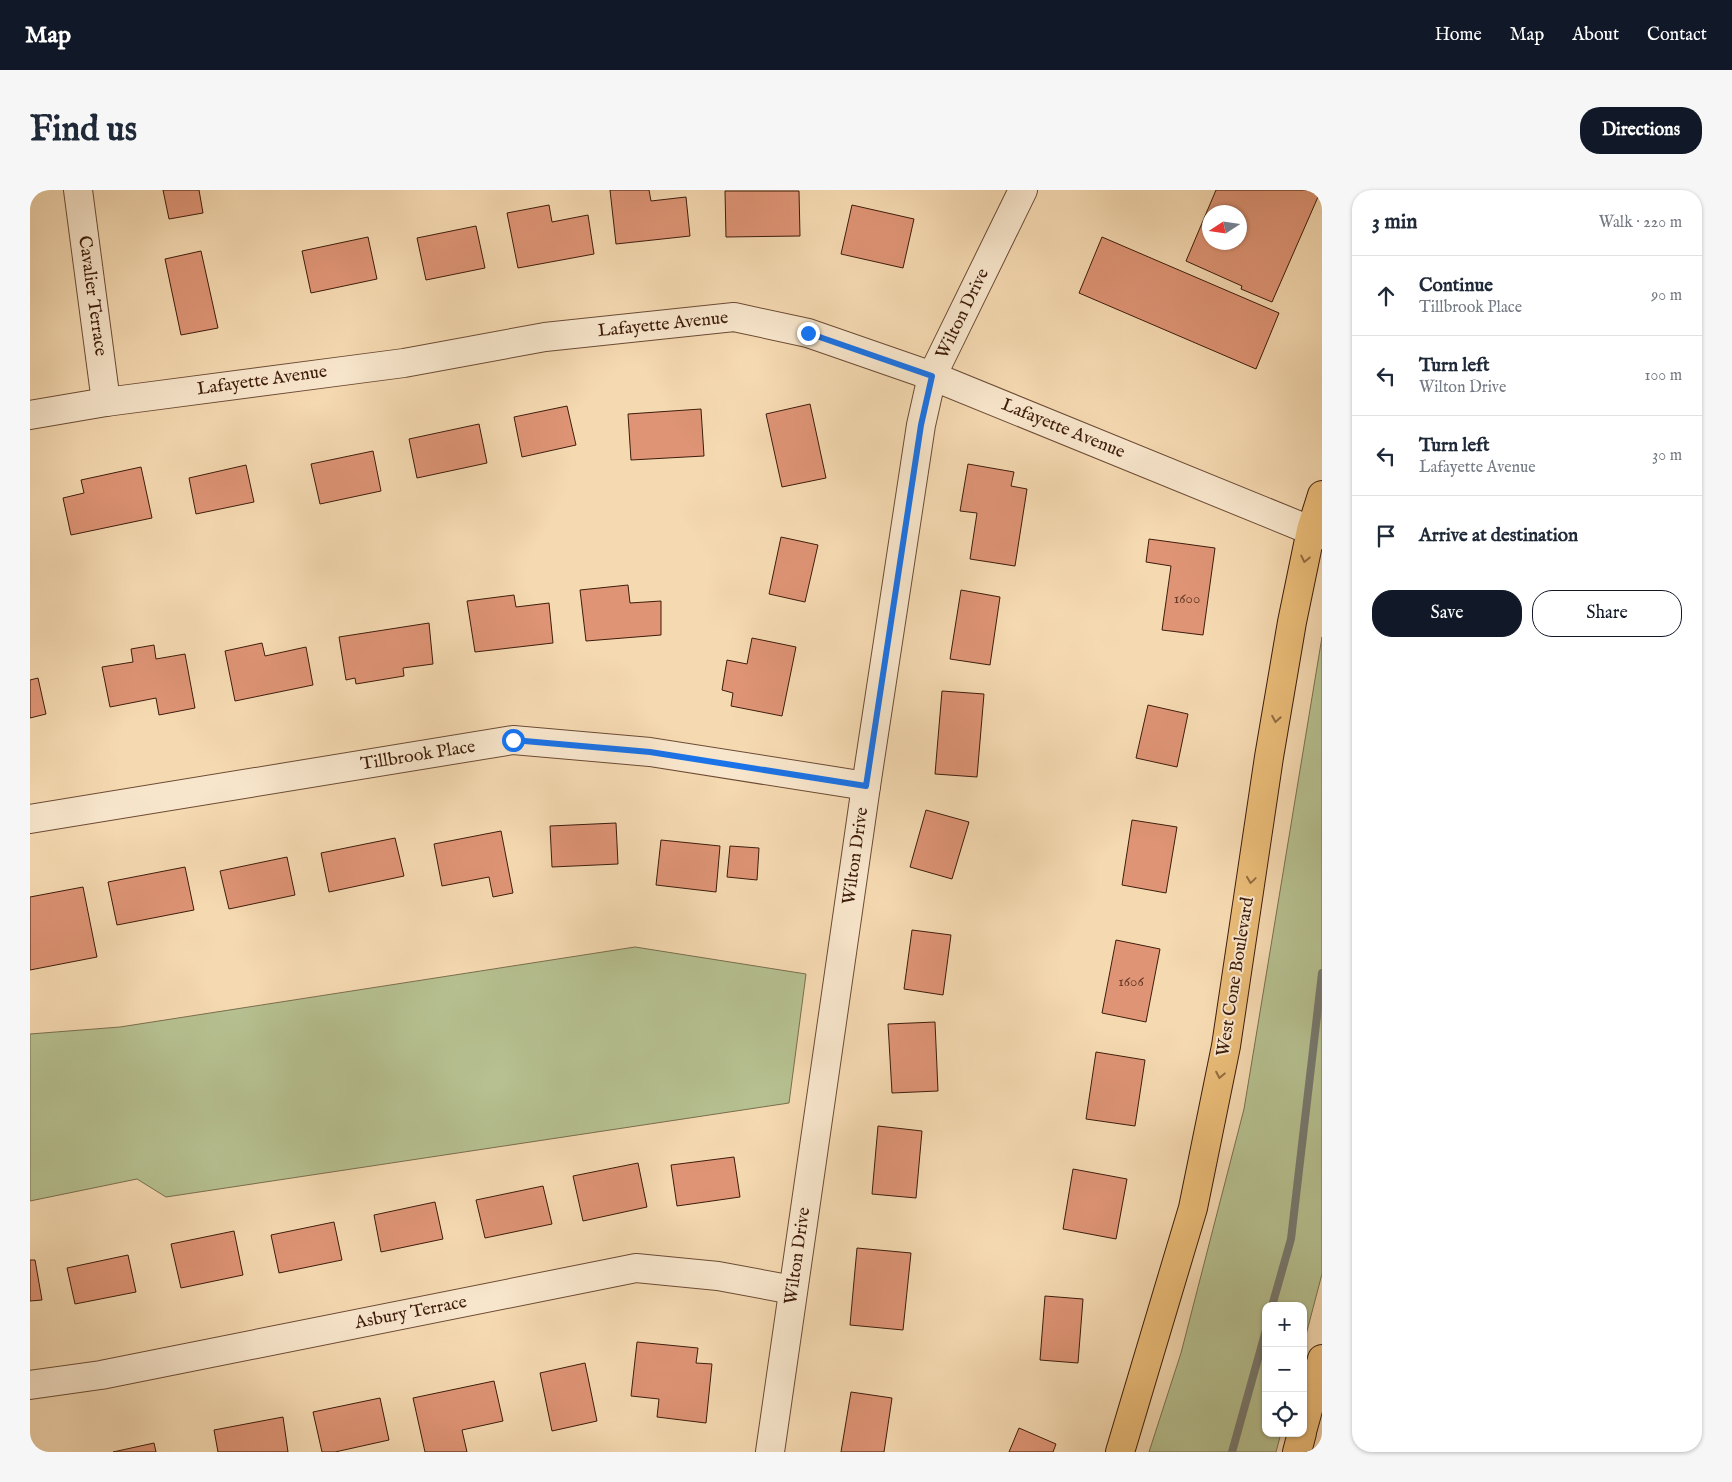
<!DOCTYPE html>
<meta charset="utf-8">
<style>
body{margin:0;font-family:"IM FELL English",serif;background:#f6f6f7;color:#1f2937}
.controls{position:absolute;right:15px;bottom:15px;display:grid;overflow:hidden;border-radius:10px;box-shadow:0 1px 4px #0004}
.controls button{width:45px;height:45px;display:grid;place-items:center;padding:0;border:0;border-bottom:1px solid #e0e1e3;background:#fff;color:#1f2937;font:25px sans-serif}
.compass{position:absolute;left:1172px;top:15px;width:45px;height:45px;border-radius:50%;background:#fff;box-shadow:0 1px 4px #0004;rotate:258deg}
.stop{position:absolute;width:15px;height:15px;margin:-11px;border:4px solid #1a73e8;border-radius:50%;background:#fff}
.stop.end{background:#1a73e8;border-color:#fff;box-shadow:0 1px 5px #0008}
.list{margin:0;padding:0;list-style:none}
h2{display:flex;justify-content:space-between;align-items:center;height:65px;margin:0;padding:0 20px;font-size:21px}
h2 small{font-size:16px;font-weight:400;color:#747a83}
.list li{display:grid;grid-template-columns:32px 1fr auto;gap:15px;align-items:center;box-sizing:border-box;height:80px;padding:0 20px;border-top:1px solid #e0e1e3}
.list b{display:block;font-size:19px;white-space:nowrap}
.list p{margin:0;font-size:16px;white-space:nowrap;color:#747a83}
.list em{font-size:16px;font-style:normal;color:#747a83}
.actions{display:flex;gap:10px;padding:15px 20px}
.actions a{flex:1;padding:11px 0;border:1px solid #111827;border-radius:20px;text-align:center;font-size:18px;color:#111827}
.actions .main{background:#111827;color:#fff}
.icon{flex:none;width:28px;height:28px;fill:none;stroke:currentColor;stroke-width:2;stroke-linecap:round;stroke-linejoin:round}
.map{position:relative;flex:none;width:1292px;height:1262px;overflow:hidden;border-radius:20px}
header{display:flex;align-items:center;gap:30px;box-sizing:border-box;height:70px;padding:0 25px;background:#111827;color:#fff}
header strong{font-size:24px}
nav{display:flex;gap:28px;margin-inline-start:auto;font-size:18px}
.intro{display:flex;align-items:center;justify-content:space-between;box-sizing:border-box;height:120px;padding:0 30px}
h1{margin:0;font-size:35px}
.button{padding:12px 22px;border-radius:20px;background:#111827;color:#fff;font-size:18px;font-weight:700}
main{display:flex;gap:30px;padding:0 30px}
aside{flex:1;background:#fff;border-radius:20px;box-shadow:0 1px 4px #0004}
.map>svg:first-child{display:block}
</style>
<header>
<strong>Map</strong>
<nav><a>Home</a><a>Map</a><a>About</a><a>Contact</a></nav>
</header>
<div class="intro"><h1>Find us</h1><a class="button">Directions</a></div>
<main>
<div class="map">
<svg width="1292" height="1262" viewBox="0 0 1292 1262">
<rect width="100%" height="100%" fill="#f5d9b1"/>
<filter id="stains"><feTurbulence type="fractalNoise" baseFrequency=".004" numOctaves="4"/><feColorMatrix values="0 0 0 0 .2 0 0 0 0 .09 0 0 0 0 .02 0 0 0 .5 -.17"/></filter>
<radialGradient id="worn" r=".72"><stop offset=".6" stop-color="#630" stop-opacity="0"/><stop offset="1" stop-color="#630" stop-opacity=".3"/></radialGradient>
<!-- green -->
<g fill="#b6c090" stroke="#7a6e4e">
<polygon points="1292,447 1292,1084 1273,1156 1273,1116 1236,1116 1236,1243 1251,1243 1246,1262 1119,1262 1151,1163 1214,919"/>
<polygon points="605,757 776,784 759,913 136,1007 107,989 0,1011 0,844 90,837"/>
</g>
<g fill="none" stroke-linecap="round" stroke-linejoin="round">
<!-- stream -->
<g stroke="#787a70" stroke-width="8">
<polyline points="1242,1116 1261,1049 1292,783"/>
<polyline points="1202,1262 1236,1140"/>
</g>
</g>
<!-- building -->
<g fill="#de9475" stroke="#3e1c0b" fill-rule="evenodd">
<polygon points="133,0 169,0 173,23 139,29"/>
<polygon points="580,0 619,0 621,11 656,7 660,46 586,54"/>
<path d="M 1186,0 L 1291,0 L 1242,112 L 1211,99 L 1212,96 L 1156,71 ZM 1180,22 L 1210,22 L 1210,52 L 1180,52 Z"/>
<polygon points="695,1 769,1 770,46 696,47"/>
<polygon points="519,15 522,32 558,25 564,64 488,78 477,23"/>
<polygon points="822,15 884,29 873,78 811,64"/>
<polygon points="446,36 455,78 396,90 387,48"/>
<polygon points="338,47 347,89 281,103 272,61"/>
<polygon points="1072,47 1249,123 1226,179 1049,103"/>
<polygon points="171,61 188,138 151,145 135,69"/>
<polygon points="780,214 796,288 752,297 736,224"/>
<polygon points="537,216 546,255 492,267 484,227"/>
<polygon points="671,219 674,266 601,270 598,224"/>
<polygon points="449,234 457,273 387,288 379,249"/>
<polygon points="343,261 351,301 290,314 281,274"/>
<polygon points="938,274 984,282 981,296 997,299 985,376 940,369 947,323 930,321"/>
<polygon points="216,275 224,312 166,324 159,288"/>
<polygon points="111,277 122,328 41,345 33,308 54,303 51,290"/>
<polygon points="751,347 788,355 775,412 739,404"/>
<polygon points="1119,349 1185,358 1173,445 1132,440 1141,376 1116,372"/>
<polygon points="598,395 600,413 631,411 631,445 556,451 550,400"/>
<polygon points="931,400 970,407 960,475 920,469"/>
<polygon points="484,405 486,417 519,413 523,453 445,462 437,411"/>
<polygon points="399,433 403,474 373,478 374,486 326,494 325,488 316,490 309,447"/>
<polygon points="722,448 766,457 752,526 701,516 703,503 692,500 697,470 717,474"/>
<polygon points="232,453 235,466 276,457 283,495 205,511 195,461"/>
<polygon points="124,455 126,469 155,464 165,518 129,525 126,508 80,517 72,477 103,472 101,459"/>
<polygon points="8,488 16,524 0,528 0,490"/>
<polygon points="912,501 954,504 947,587 905,584"/>
<polygon points="1118,515 1158,524 1147,577 1106,568"/>
<polygon points="896,620 939,632 922,689 880,677"/>
<polygon points="1102,630 1147,637 1136,703 1092,695"/>
<polygon points="586,633 588,674 522,677 520,636"/>
<polygon points="471,641 483,703 463,707 459,687 412,696 404,654"/>
<polygon points="365,648 374,686 299,702 291,663"/>
<polygon points="631,650 690,656 686,702 626,695"/>
<polygon points="700,656 729,658 727,690 697,687"/>
<polygon points="257,667 265,705 199,719 190,681"/>
<polygon points="155,677 164,720 87,735 78,692"/>
<polygon points="53,697 67,767 0,780 0,707"/>
<polygon points="882,740 921,745 913,805 874,799"/>
<polygon points="1086,750 1130,759 1116,832 1072,823"/>
<polygon points="905,832 908,901 862,903 858,834"/>
<polygon points="1066,862 1115,870 1105,936 1056,929"/>
<polygon points="848,936 892,941 886,1008 842,1004"/>
<polygon points="704,967 710,1007 647,1016 641,975"/>
<polygon points="608,973 617,1017 553,1031 543,986"/>
<polygon points="1043,979 1097,989 1086,1049 1033,1039"/>
<polygon points="513,996 522,1034 455,1048 446,1010"/>
<polygon points="405,1012 413,1049 351,1062 344,1025"/>
<polygon points="304,1032 312,1070 249,1083 241,1045"/>
<polygon points="204,1041 213,1085 151,1098 141,1054"/>
<polygon points="827,1058 881,1063 873,1140 820,1135"/>
<polygon points="98,1065 106,1102 45,1114 37,1078"/>
<polygon points="0,1070 5,1070 12,1110 0,1111"/>
<polygon points="1015,1106 1053,1109 1048,1173 1010,1170"/>
<polygon points="607,1152 668,1158 666,1173 682,1174 676,1233 627,1227 629,1209 601,1206"/>
<polygon points="555,1173 567,1231 522,1241 510,1183"/>
<polygon points="464,1191 473,1231 432,1240 437,1262 395,1262 383,1208"/>
<polygon points="821,1202 862,1208 854,1262 811,1262"/>
<polygon points="350,1208 359,1250 305,1262 292,1262 283,1222"/>
<polygon points="253,1227 258,1262 188,1262 184,1240"/>
<polygon points="989,1238 1026,1254 1023,1262 979,1262"/>
<polygon points="124,1253 126,1262 83,1262"/>
</g>
<g fill="none" stroke-linecap="round" stroke-linejoin="round">
<!-- minor casing -->
<g stroke="#6c4b34" stroke-width="30">
<g id="minor">
<polyline points="48,0 76,212"/>
<polyline points="0,225 76,212 374,173 515,147 704,127 778,143 902,186 1292,345"/>
<polyline points="0,629 483,550 620,562 836,596"/>
<polyline points="0,1195 71,1185 606,1078 688,1086 763,1100"/>
<polyline points="740,1262 836,596 891,235 902,186 993,0"/>
</g>
</g>
<!-- major casing -->
<g stroke="#3e1c0b" stroke-width="30">
<g id="major">
<polyline points="1273,1238 1292,1169"/>
<polyline points="1090,1262 1163,1018 1196,856 1239,567 1262,432 1281,340 1292,305"/>
<polyline points="1267,1262 1272,1243"/>
</g>
</g>
<!-- minor -->
<use href="#minor" stroke="#f8e6cc" stroke-width="28"/>
<!-- major -->
<use href="#major" stroke="#eabc78" stroke-width="28"/>
</g>
<!-- one-way arrows -->
<defs><path id="oneway-chevron" d="M-2-3.5L2.5 0L-2 3.5" fill="none" stroke-width="1.6" stroke-linecap="round" stroke-linejoin="round" transform="scale(1.25)"/></defs>
<g stroke="#946c42">
<use href="#oneway-chevron" transform="translate(1275 369) rotate(102)"/>
<use href="#oneway-chevron" transform="translate(1246 529) rotate(100)"/>
<use href="#oneway-chevron" transform="translate(1221 690) rotate(98)"/>
<use href="#oneway-chevron" transform="translate(1190 885) rotate(101)"/>
</g>
<g fill="none" stroke-linecap="round" stroke-linejoin="round">
<!-- route -->
<polyline stroke="#1a73e8" stroke-width="6" points="483,550 620,562 836,596 891,235 902,186 778,143"/>
</g>
<g text-anchor="middle" dominant-baseline="central" stroke-width="4" stroke-linejoin="round" paint-order="stroke">
<!-- number labels -->
<g font-size="15" fill="#663a26">
<text x="1157" y="408">1600</text>
<text x="1101" y="791">1606</text>
</g>
<!-- street labels -->
<g font-size="18" fill="#3e1c0b" stroke="#f8e6cc">
<text transform="translate(62 106) rotate(82)">Cavalier Terrace</text>
<text transform="translate(933 124) rotate(-64)">Wilton Drive</text>
<text transform="translate(633 135) rotate(-6)">Lafayette Avenue</text>
<text transform="translate(232 191) rotate(-8)">Lafayette Avenue</text>
<text transform="translate(1033 239) rotate(22)">Lafayette Avenue</text>
<text transform="translate(388 566) rotate(-9)">Tillbrook Place</text>
<text transform="translate(826 666) rotate(-82)">Wilton Drive</text>
<text transform="translate(1206 787) rotate(-81)">West Cone Boulevard</text>
<text transform="translate(768 1066) rotate(-82)">Wilton Drive</text>
<text transform="translate(381 1123) rotate(-11)">Asbury Terrace</text>
</g>
</g>
<rect width="100%" height="100%" filter="url(#stains)"/>
<rect width="100%" height="100%" fill="url(#worn)"/>
</svg>
<div class="controls">
<button>+</button>
<button>−</button>
<button><svg class="icon" aria-label="locate" viewBox="0 0 24 24"><circle cx="12" cy="12" r="6"/><path d="M12 2v4M12 18v4M2 12h4M18 12h4"/></svg></button>
</div>
<svg class="compass" viewBox="-18 -18 36 36"><path d="M0-13l5 13h-10z" fill="#e53935"/><path d="M0 13l5-13h-10z" fill="#747a83"/></svg>
<div class="stop" style="left:483px;top:550px"></div>
<div class="stop end" style="left:778px;top:143px"></div>
</div>
<aside>
<h2>3 min<small>Walk · 220 m</small></h2>
<ul class="list">
<li><svg class="icon" aria-label="ahead" viewBox="0 0 24 24"><path d="M12 20V5M6 11l6-6 6 6"/></svg><div><b>Continue</b><p>Tillbrook Place</p></div><em>90 m</em></li>
<li><svg class="icon" aria-label="left" viewBox="0 0 24 24"><path d="M17 20v-9H6M10 6l-5 5 5 5"/></svg><div><b>Turn left</b><p>Wilton Drive</p></div><em>100 m</em></li>
<li><svg class="icon" aria-label="left" viewBox="0 0 24 24"><path d="M17 20v-9H6M10 6l-5 5 5 5"/></svg><div><b>Turn left</b><p>Lafayette Avenue</p></div><em>30 m</em></li>
<li><svg class="icon" aria-label="arrive" viewBox="0 0 24 24"><path d="M6 21V4h12l-3 4 3 4H6"/></svg><div><b>Arrive at destination</b></div></li>
</ul>
<div class="actions"><a class="main">Save</a><a>Share</a></div>
</aside>
</main>
